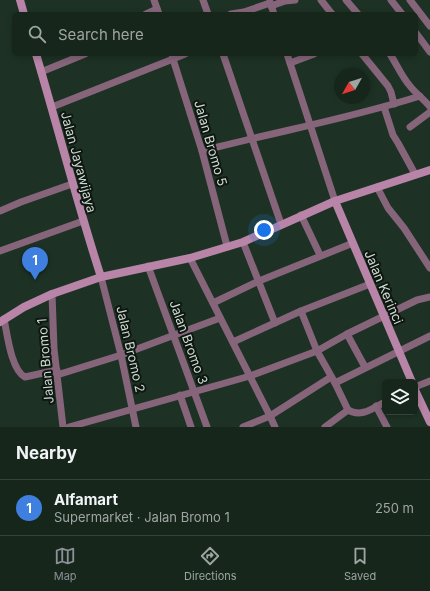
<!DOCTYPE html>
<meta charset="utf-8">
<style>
body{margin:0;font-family:Inter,sans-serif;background:#233228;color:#f1f3f6}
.controls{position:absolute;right:12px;bottom:12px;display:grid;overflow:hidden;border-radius:6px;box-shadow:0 2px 6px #0003}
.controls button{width:36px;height:36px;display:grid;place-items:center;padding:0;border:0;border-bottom:1px solid #35433a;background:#16261b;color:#f1f3f6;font:20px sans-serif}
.compass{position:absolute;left:334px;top:68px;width:36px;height:36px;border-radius:50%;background:#16261b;box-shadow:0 2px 6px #0003;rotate:231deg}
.you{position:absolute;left:264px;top:230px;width:14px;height:14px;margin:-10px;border:3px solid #fff;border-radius:50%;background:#1a73e8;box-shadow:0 0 0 6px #1a73e833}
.badge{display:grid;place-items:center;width:26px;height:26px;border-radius:50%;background:#8c9099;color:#fff;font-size:13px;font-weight:700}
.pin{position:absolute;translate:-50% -33px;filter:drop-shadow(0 1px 2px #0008)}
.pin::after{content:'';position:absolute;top:21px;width:14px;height:12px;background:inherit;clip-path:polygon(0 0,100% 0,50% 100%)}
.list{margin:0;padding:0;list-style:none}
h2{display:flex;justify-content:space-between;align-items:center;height:52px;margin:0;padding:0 16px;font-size:17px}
h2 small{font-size:13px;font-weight:400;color:#9ea5a3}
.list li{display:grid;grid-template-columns:26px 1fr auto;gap:12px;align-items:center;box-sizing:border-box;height:56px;padding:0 16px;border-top:1px solid #35433a}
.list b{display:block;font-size:15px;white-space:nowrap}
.list p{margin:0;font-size:13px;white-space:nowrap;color:#9ea5a3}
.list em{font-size:13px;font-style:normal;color:#9ea5a3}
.icon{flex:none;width:22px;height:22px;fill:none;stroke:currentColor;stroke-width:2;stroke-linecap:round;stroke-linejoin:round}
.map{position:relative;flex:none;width:430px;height:427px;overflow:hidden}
.search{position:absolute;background:#16261b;box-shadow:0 2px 6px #0003;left:12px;right:12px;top:12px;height:44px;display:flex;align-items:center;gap:10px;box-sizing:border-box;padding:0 14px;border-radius:6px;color:#9ea5a3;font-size:15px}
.sheet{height:108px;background:#16261b}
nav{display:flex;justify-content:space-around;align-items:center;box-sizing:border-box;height:56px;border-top:1px solid #35433a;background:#16261b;font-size:11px;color:#9ea5a3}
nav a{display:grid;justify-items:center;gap:2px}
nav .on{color:#8c9099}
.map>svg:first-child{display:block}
</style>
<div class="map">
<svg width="430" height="427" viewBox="0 0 430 427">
<rect width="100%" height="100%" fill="#1d3224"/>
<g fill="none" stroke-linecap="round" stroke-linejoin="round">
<!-- street -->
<g stroke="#86657b" stroke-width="7">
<polyline points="154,0 159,14"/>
<polyline points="203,0 208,14"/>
<polyline points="321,0 332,14"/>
<polyline points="346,0 358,14"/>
<polyline points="391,0 402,14"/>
<polyline points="410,0 430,26"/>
<polyline points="270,2 274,14"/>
<polyline points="271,6 285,1 295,0"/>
<polyline points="146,14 157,9"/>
<polyline points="231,14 244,12 270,3"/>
<polyline points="416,33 430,52"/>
<polyline points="185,54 173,59 202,151 227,246"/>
<polyline points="223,54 281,224"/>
<polyline points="287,54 335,201"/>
<polyline points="362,54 388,86 391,92 394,104"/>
<path d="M 390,54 C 397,65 402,77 410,86 C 416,94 424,99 430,107"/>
<polyline points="290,63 314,54"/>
<polyline points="41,72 85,54"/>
<polyline points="52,107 173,59 172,54"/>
<polyline points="384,107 393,135 398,143 415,174"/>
<polyline points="410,127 430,112"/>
<path d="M 202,151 C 274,132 348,119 420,96"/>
<polyline points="377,187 388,208 404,228 430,268"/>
<polyline points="0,211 21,202 72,184"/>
<polyline points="301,215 320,255"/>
<polyline points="243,242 275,323"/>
<polyline points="0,251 83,221"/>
<polyline points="190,258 270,416 275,427"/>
<polyline points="148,266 207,427"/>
<polyline points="101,277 121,355 136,427"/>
<polyline points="52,294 54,349 63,427"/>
<polyline points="213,303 259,281 353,243"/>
<path d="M 4,319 C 7,333 11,370 25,377 L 57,370"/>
<polyline points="347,334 365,367"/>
<polyline points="233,342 301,311 370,284"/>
<polyline points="57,375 121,355 220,318"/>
<polyline points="335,383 317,351 347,334 417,300 430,297"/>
<polyline points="415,387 430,381"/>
<polyline points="180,395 191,427"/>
<polyline points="376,406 387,427"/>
<polyline points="348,410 335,383 430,336"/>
<polyline points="69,427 250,376 317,351 301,311"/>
<polyline points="243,427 270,416 331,377"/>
<path d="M 325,427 L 348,410 C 361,418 373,408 385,402"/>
</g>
<!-- secondary -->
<g stroke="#b884a7" stroke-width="8">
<polyline points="20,0 24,14"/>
<path d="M 36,54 C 58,128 77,203 101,277"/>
<polyline points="335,201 412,382"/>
<polyline points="0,322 24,307 52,294 101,277 190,258 243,242 335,201 430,170"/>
<polyline points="415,390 430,422"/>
</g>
</g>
<g text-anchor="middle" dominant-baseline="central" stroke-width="4" stroke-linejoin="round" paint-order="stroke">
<!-- street labels -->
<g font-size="13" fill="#cddad0" stroke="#0e1711">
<text transform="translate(211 143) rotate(74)">Jalan Bromo 5</text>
<text transform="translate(79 162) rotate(75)">Jalan Jayawijaya</text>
<text transform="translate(384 287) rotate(67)">Jalan Kerinci</text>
<text transform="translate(189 342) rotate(70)">Jalan Bromo 3</text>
<text transform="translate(131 349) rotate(77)">Jalan Bromo 2</text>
<text transform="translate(45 361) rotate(-95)">Jalan Bromo 1</text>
</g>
</g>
</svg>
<div class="controls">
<button><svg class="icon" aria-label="layers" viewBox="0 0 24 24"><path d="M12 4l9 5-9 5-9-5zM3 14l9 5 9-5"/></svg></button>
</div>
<svg class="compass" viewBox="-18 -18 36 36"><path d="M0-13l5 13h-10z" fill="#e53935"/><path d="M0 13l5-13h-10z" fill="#9ea5a3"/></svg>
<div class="you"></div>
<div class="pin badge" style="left:35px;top:280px;background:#3f7fe0">1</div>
<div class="search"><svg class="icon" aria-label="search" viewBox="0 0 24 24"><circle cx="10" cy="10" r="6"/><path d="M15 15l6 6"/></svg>Search here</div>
</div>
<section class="sheet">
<h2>Nearby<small></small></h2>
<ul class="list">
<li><span class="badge" style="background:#3f7fe0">1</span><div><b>Alfamart</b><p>Supermarket · Jalan Bromo 1</p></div><em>250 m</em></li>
</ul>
</section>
<nav>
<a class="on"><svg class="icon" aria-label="map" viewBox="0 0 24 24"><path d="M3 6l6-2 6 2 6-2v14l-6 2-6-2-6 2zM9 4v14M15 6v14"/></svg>Map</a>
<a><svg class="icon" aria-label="directions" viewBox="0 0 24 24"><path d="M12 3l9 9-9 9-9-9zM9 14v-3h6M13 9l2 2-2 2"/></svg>Directions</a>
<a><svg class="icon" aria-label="saved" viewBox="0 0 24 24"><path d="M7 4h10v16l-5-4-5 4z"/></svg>Saved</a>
</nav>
